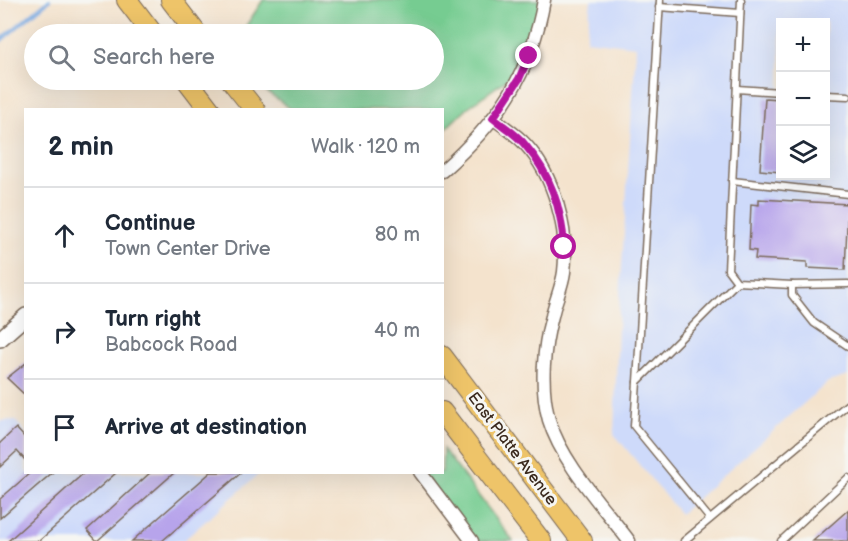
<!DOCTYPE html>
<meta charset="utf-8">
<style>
body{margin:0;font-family:"Balsamiq Sans",sans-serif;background:#f2f2f3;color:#1f2937}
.controls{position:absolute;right:18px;top:18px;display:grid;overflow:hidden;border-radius:0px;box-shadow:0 6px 24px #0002}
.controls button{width:54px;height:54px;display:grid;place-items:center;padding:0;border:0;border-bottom:2px solid #e0e1e3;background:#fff;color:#1f2937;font:30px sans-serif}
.stop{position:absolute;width:18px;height:18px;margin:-14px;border:4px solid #b5179e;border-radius:50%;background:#fff}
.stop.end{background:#b5179e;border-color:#fff;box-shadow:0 2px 6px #0008}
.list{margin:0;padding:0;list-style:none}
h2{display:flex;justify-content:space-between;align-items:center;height:78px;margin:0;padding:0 24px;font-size:26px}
h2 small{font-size:20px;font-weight:400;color:#747a83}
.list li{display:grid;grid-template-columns:39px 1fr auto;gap:18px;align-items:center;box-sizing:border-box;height:96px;padding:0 24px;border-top:2px solid #e0e1e3}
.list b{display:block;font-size:22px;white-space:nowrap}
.list p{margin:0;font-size:20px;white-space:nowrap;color:#747a83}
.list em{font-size:20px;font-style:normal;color:#747a83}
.icon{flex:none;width:33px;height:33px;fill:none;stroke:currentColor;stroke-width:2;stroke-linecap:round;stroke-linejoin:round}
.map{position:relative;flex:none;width:848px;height:541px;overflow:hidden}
.search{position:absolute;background:#fff;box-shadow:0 6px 24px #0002;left:24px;top:24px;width:420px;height:66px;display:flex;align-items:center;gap:15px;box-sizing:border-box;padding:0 21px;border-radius:33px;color:#747a83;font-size:22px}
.panel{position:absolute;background:#fff;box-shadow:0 6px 24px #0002;left:24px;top:108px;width:420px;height:366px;border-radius:0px}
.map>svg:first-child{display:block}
</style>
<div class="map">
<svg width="848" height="541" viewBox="0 0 848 541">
<rect width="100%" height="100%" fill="#f6f6f2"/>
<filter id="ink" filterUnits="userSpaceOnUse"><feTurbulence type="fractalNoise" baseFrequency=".0167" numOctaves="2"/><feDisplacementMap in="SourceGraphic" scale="12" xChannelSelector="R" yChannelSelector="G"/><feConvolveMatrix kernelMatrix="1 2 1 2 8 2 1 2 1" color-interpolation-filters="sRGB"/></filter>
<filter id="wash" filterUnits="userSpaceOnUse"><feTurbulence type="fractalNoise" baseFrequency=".008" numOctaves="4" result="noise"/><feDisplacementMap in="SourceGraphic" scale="24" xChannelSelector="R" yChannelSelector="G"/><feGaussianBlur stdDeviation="1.35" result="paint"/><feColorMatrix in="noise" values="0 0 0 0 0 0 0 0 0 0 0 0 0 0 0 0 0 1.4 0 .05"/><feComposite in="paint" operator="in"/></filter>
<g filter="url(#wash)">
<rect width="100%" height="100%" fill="#f4e3cd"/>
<!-- built -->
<g fill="#cedafa" fill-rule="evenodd">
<path d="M 591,0 L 848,0 L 848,376 L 828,382 L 680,514 L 614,434 L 618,328 L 636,46 L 586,40 ZM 780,22 L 826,22 L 826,176 L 780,176 Z"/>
<polygon points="15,420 25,432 26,472 260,473 183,541 0,541 0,421"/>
</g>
<!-- green -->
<g fill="#76cc91" stroke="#587b58" stroke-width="1.5">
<polygon points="263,0 543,0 525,66 467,108 443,131 442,110 291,109 258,85 257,80 434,80 434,34 248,34 246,26"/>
<polygon points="443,449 513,541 472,541 422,473 442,472"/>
</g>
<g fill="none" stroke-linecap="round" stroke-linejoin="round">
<!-- stream -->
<polyline stroke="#76a8e1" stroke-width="4" points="0,41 49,0"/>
</g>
<g id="blocks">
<!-- building -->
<g fill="#b7a4eb">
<polygon points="765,98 780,99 780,172 760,170"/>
<polygon points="759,199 848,204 845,270 807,268 807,262 755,259 756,251 749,250 751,204 759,205"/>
<polygon points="26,363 26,396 7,378"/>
<polygon points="16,428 26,439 26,461 17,451 0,467 0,443"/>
<polygon points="31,472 53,472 0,518 0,499"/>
<polygon points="85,472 117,472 39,541 8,541"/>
<polygon points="151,472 175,472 97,541 87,530"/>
<polygon points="211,472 242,472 162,541 132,541"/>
<polygon points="848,510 848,541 813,541"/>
</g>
</g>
</g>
<g filter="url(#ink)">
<use href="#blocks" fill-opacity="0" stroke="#7c6b5b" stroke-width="1.5"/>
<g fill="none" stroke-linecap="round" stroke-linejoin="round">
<!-- service casing -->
<g stroke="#7c6b5b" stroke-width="9">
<g id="service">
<polyline points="660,0 637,382 737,282"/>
<polyline points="741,0 728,270 737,282 792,285 848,284"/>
<polyline points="659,7 740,13"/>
<polyline points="737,89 780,92"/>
<polyline points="826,95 848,96"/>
<polyline points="732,181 848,194"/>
<polyline points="792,285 792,295 814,323 848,346"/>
<polyline points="637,382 634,426 710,519"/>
<polyline points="684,541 848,404"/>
<polyline points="781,541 848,478"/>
</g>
</g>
<!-- minor casing -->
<g stroke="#7c6b5b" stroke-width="15">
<g id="minor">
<path d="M 493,118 C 504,127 516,134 525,144 C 554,175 569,230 564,272 C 562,287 555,301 552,316 C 543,348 540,388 549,420 C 562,463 602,505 629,541"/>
<path d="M 442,171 C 498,122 531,74 544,0"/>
<polyline points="420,472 472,541"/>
</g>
</g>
<!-- tertiary casing -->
<g stroke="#7c6b5b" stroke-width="18">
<polyline id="tertiary" points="0,339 26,316"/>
</g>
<!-- trunk casing -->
<g stroke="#7c6b5b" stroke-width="22">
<g id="trunk">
<polyline points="127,0 153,34"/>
<polyline points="171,0 197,34"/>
<polyline points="187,80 210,110"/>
<polyline points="231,80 255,110"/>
<polyline points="442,356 582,541"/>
<polyline points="442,412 541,541"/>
</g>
</g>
<!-- service -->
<use href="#service" stroke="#fff" stroke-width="6"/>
<!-- minor -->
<use href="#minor" stroke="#fff" stroke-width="12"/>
<!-- tertiary -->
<use href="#tertiary" stroke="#fff" stroke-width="15"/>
<!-- trunk -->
<use href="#trunk" stroke="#eec469" stroke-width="20"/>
</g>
</g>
<g fill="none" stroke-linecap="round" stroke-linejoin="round" filter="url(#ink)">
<!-- route -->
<path stroke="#b5179e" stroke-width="8" d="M 529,56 L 519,79 L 493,118 C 504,127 518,135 526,146 C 550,174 562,210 564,247"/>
</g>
<g text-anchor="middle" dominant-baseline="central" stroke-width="6" stroke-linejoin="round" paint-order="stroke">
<!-- street labels -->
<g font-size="16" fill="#3b2a1e" stroke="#f6f6f2">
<text transform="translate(512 449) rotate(53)">East Platte Avenue</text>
</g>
</g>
</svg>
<div class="controls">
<button>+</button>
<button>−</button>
<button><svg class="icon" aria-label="layers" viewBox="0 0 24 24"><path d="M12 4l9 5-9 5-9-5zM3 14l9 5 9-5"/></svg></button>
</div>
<div class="stop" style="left:564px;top:247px"></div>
<div class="stop end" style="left:529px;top:56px"></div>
<div class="search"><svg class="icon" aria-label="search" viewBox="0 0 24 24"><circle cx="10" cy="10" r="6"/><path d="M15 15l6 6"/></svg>Search here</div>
<section class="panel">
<h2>2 min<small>Walk · 120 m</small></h2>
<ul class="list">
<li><svg class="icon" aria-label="ahead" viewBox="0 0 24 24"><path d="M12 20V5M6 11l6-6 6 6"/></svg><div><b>Continue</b><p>Town Center Drive</p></div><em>80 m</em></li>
<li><svg class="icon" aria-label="right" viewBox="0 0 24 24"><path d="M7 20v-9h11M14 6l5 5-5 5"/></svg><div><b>Turn right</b><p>Babcock Road</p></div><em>40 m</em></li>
<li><svg class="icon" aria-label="arrive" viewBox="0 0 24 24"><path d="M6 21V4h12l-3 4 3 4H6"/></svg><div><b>Arrive at destination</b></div></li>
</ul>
</section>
</div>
